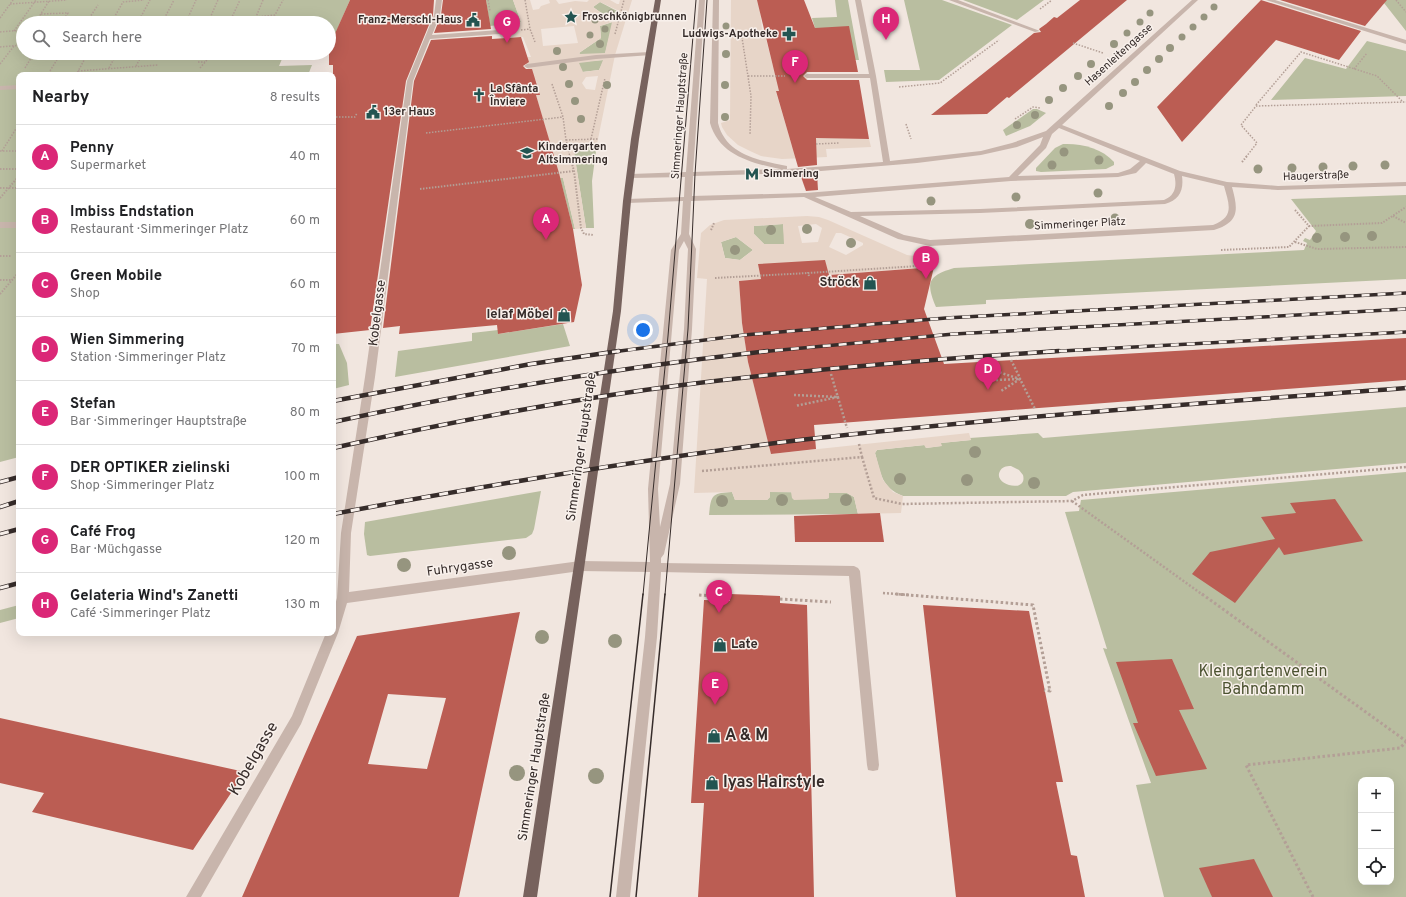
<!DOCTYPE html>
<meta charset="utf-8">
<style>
body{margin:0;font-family:Overpass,sans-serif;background:#f6f6f6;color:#202124}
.controls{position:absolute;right:12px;bottom:12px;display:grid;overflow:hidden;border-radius:8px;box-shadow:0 4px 16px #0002}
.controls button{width:36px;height:36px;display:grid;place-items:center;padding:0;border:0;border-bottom:1px solid #e0e0e0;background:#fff;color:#202124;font:20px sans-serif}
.you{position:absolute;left:643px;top:330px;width:14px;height:14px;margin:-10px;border:3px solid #fff;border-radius:50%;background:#1a73e8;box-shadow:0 0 0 6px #1a73e833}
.badge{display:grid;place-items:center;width:26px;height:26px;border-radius:50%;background:#db2777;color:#fff;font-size:13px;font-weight:700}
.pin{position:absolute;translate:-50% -33px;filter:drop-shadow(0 1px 2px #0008)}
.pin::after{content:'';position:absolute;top:21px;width:14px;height:12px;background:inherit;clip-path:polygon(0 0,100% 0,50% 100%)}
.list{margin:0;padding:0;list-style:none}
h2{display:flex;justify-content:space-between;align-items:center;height:52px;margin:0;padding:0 16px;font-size:17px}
h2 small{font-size:13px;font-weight:400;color:#757577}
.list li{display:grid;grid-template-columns:26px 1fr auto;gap:12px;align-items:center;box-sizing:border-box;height:64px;padding:0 16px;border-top:1px solid #e0e0e0}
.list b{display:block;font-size:15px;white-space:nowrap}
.list p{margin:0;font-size:13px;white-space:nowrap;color:#757577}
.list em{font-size:13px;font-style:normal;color:#757577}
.icon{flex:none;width:22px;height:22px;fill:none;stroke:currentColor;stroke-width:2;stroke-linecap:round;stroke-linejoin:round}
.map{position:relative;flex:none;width:1406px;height:897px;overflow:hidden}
.search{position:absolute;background:#fff;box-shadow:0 4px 16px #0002;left:16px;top:16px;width:320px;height:44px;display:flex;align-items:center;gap:10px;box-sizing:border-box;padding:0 14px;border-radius:22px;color:#757577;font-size:15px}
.panel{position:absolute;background:#fff;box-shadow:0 4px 16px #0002;left:16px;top:72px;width:320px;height:564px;border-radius:8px}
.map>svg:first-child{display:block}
</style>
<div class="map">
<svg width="1406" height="897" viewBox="0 0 1406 897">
<rect width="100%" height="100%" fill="#f1e6df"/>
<!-- green -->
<g fill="#b9bea0" fill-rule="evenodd">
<polygon points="0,0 350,0 329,48 329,23 23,23 23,53 301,53 296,58 282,59 279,66 312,65 308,75 19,75 19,457 0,462"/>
<polygon points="486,0 513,0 521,22 518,23 490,26"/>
<polygon points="835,0 848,0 859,60 851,60 815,28 812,18 837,17"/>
<polygon points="904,0 942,0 1012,25 939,80 886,82 884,70 920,70"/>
<polygon points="963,0 1044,0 1017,20"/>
<polygon points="1374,0 1406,0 1406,31 1384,3"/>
<polygon points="600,2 617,11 614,18 607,17 593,7"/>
<polygon points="613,22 605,54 580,54 579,53 601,38 600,26"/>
<polygon points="1367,41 1406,51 1406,96 1271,100 1305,58 1346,69"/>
<polygon points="604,60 599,70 582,72 578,62"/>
<polygon points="1033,109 1037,109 1046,113 1030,126 1006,136 1003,130"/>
<polygon points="586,144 597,144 592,181 594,228 586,228 574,152"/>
<path d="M 1063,144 C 1080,143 1102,148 1114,162 L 1114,165 L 1106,169 L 1041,172 L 1036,171 L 1036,168 L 1055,148 Z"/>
<polygon points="560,178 563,178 575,229 573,229"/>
<path d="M 1406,195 L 1406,279 L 986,300 L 986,304 L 936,307 C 926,283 927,276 954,268 L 1304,250 L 1307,243 L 1303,241 L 1305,238 L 1310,240 L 1316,231 L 1291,199 Z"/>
<polygon points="783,224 785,244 764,244 754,234 754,226"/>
<polygon points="736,237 753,250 740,260 725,258 721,242"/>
<polygon points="563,324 570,346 395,377 398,351 472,341 472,333 498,330 498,334"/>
<polygon points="333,344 339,344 347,363 349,385 333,389"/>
<path d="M 1406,407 L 1406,463 L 1073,492 L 1066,496 L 903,496 C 881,487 881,474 875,453 L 877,450 L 925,445 L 926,448 L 941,446 L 941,443 L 971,440 L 970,438 L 1038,433 L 1043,438 ZM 1011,466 L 1019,470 L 1023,475 C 1028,494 992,485 1000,471 C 1002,467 1006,466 1011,466 Z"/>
<path d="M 1406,472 L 1406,897 L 1164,897 L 1136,785 L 1151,783 L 1103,648 L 1107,649 L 1065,512 L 1079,511 L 1081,500 ZM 1361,780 L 1391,780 L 1391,882 L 1361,882 Z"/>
<polygon points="541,491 534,529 532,534 526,538 370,556 367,555 364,534 365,522"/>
<path d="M 732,492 L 735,500 L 767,500 L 770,497 L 770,492 L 847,493 L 854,497 L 858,514 L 709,515 C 711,495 712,493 732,492 Z"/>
<polygon points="19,605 19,618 0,623 0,610"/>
</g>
<!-- plaza -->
<g fill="#e7d5c8" fill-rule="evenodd">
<path d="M 513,0 L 530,0 L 533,10 L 539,9 L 541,6 L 550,3 L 549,0 L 556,0 L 559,4 L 575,1 L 587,2 L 589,0 L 610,0 L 617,4 L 619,4 L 620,0 L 632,0 L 615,55 L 597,144 L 586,144 L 574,152 L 586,228 L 575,229 L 563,178 L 560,178 L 536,95 L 540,94 L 535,78 L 531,78 L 524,57 L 531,57 L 523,37 L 501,38 L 495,26 L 521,22 ZM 600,2 L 617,10 L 614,18 L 607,17 L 593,7 ZM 612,22 L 605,53 L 580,54 L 579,53 L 601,38 L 600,26 ZM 574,26 L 578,43 L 543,46 L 541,29 ZM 603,60 L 599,70 L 583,72 L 579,63 ZM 598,76 L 595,90 L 586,89 L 582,83 L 586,77 Z"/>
<polygon points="731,0 759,0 762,29 773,33 766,39 773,66 806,68 809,92 776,92 792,146 816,147 816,132 833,138 869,139 871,147 826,149 827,157 782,159 761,156 750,151 738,145 727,135 722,127 721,123 730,120"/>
<path d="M 807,216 L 819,217 L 828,220 L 907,255 L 929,258 L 933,267 L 739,281 L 742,323 L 748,362 L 771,454 L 969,433 L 971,440 L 941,443 L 942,446 L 926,448 L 924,445 L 877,450 L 875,453 L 883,480 L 893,492 L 903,496 L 901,513 L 858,514 L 854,497 L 847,493 L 829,493 L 829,498 L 827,499 L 794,500 L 792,498 L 791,492 L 770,492 L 770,497 L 767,500 L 735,500 L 732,492 L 694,493 L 707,279 L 697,278 L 701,233 L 710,225 L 724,220 ZM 783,224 L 784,244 L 764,244 L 754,234 L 754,226 ZM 816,224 L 822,228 L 818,242 L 802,243 L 798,226 ZM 836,233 L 841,233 L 863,243 L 863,245 L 846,255 L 829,247 ZM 736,237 L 753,250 L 740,260 L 725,258 L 721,242 Z"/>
</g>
<!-- building -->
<g fill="#bb5d53" fill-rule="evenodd">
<polygon points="350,0 434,0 433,15 406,81 370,330 333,334 333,65 329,65 329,47"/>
<polygon points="443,0 486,0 491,29 434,33 441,15"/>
<polygon points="757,0 804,0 815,28 849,26 858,72 807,72 803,76 807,80 859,80 869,139 816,138 817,165 798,167 776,91 779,91"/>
<polygon points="1080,0 1127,0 1009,98 1007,97 987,114 931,115 1034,33 1041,32 1039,29 1046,24 1054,17 1057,18"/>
<polygon points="1261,0 1361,31 1339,60 1276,40 1182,142 1157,107"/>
<polygon points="1280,0 1387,0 1365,26"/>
<polygon points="492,36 492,39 521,37 529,62 523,66 526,69 532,69 540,95 536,95 559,173 573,229 582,285 574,322 498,334 497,325 399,334 400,326 383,328 414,81 431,40"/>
<polygon points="817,173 818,190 806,191 800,174"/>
<polygon points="825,260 829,275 934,267 924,309 944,364 1406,338 1406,380 814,425 816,449 771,454 748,362 742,323 739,281 761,279 758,264"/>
<polygon points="1335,499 1363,541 1284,555 1279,547 1235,603 1192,574 1210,552 1275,539 1261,517 1296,513 1290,503"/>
<polygon points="880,513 884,542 795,542 794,516"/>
<polygon points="730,594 780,596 780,603 807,605 814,897 698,897 704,803 691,803 704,600 730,601"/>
<polygon points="923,605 1029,611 1063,782 1056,782 1071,855 1077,856 1085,897 956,897"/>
<path d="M 520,612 L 459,897 L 242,897 L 357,636 ZM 388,694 L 446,698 L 427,769 L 368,764 Z"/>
<polygon points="1172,659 1194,709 1179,710 1207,769 1156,776 1133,723 1138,723 1116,662"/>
<polygon points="0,718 245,772 193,850 32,812 44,793 0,783"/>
<polygon points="1254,859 1273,897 1212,897 1199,868"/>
</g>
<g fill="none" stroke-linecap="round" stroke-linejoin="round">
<!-- path-far3 -->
<g stroke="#b39f96" stroke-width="1.5" stroke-dasharray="1.5 1.5" stroke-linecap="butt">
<polyline points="263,0 256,17 275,15 283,0"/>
<polyline points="488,0 490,11"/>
<polyline points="525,0 530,29 535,42"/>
<polyline points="1396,0 1406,12"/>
<polyline points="10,4 67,0"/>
<polyline points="1040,9 1052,0"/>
<polyline points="41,14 68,13 61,23"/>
<polyline points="0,18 13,0"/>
<polyline points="210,18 218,0"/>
<polyline points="187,20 196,0"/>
<polyline points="163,21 174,0"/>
<polyline points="138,22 150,0"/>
<polyline points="35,23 49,1"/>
<polyline points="86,23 98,5"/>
<polyline points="111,23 123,2 144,0"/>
<polyline points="137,23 232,17 240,0"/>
<polyline points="521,30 530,29"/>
<polyline points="14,31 36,0"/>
<polyline points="741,31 751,96 750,135"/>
<polyline points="0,32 23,30"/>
<polyline points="615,34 624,0"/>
<polyline points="1073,43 1103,53"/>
<polyline points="0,47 23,45"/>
<polyline points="193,58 195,53"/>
<polyline points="198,62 205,62"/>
<polyline points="0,64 14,46"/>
<polyline points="136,66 143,53"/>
<polyline points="25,68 34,53"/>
<polyline points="109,68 117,53"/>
<polyline points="200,68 213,53"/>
<polyline points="1354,69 1367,53"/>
<polyline points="50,71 61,53"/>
<polyline points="78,71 158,65"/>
<polyline points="76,75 88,53"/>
<polyline points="748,76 785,76"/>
<polyline points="552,84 563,117 566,140 570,157"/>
<polyline points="899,87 940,83 999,40"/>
<polyline points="1256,105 1301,52 1377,76 1403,102"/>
<polyline points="333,117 355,117 357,113"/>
<polyline points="1015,119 1033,107 1040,108"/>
<polyline points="906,124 911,139"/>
<polyline points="426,133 563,117"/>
<polyline points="591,139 605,78"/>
<polyline points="566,140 598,139"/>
<polyline points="816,144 839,143"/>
<polyline points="0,151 19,151"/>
<polyline points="2,151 19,124"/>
<polyline points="1246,157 1257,143 1241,125 1256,106 1406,102"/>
</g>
<!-- path-far2 -->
<g stroke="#b39f96" stroke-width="2" stroke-dasharray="1.5 1.5" stroke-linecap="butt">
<polyline points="570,156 574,171 581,228 584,234 594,235"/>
<polyline points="1242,162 1247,156"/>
<polyline points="0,169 19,169"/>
<polyline points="0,188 19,188"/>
<polyline points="420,189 574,171"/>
<polyline points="0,198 19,176"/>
<polyline points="1295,210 1309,226 1382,223 1406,207"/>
<polyline points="1393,216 1406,223"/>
<polyline points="711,230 714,223"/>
<polyline points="1295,242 1317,249 1406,247"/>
<polyline points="1221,250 1289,247 1309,226"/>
<polyline points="0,256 12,256"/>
<polyline points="809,276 808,273 918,266"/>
<polyline points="715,278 808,273"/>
<polyline points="0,280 11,280"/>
<polyline points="0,294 19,272"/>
</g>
<!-- path-far1 -->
<g stroke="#b39f96" stroke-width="2.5" stroke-dasharray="2 2" stroke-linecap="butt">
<polyline points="1011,360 1020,378"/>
<polyline points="992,370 1020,379 1035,409"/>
<polyline points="831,374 847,428"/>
<polyline points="996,380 1020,379 1001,391"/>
<polyline points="794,395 838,397 795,406"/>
<polyline points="862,457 874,498 902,504 1072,501 1083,495 1406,467"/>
<polyline points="702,471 862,457 859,444"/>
<polyline points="1072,501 1203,595"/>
<polyline points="883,593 909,595"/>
</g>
<!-- path -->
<g stroke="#b39f96" stroke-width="3" stroke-dasharray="2.5 2.5" stroke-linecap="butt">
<polyline points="896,594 1033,605 1050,691 1044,690"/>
<polyline points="1202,594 1406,741"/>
<polyline points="699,595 730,597"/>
<polyline points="780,599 831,602"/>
<polyline points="1313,897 1246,765 1400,748 1406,742"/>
</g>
<!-- minor -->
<g fill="#c8b5ac" fill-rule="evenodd">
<path d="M 436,0 L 442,0 L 440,15 L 432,35 L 499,30 L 502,32 L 499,34 L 430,39 L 413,81 L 375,377 L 351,533 L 349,592 L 580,561 L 650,562 L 648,489 L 671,250 L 681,234 L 683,201 L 627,203 L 623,201 L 627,199 L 684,197 L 685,177 L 631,178 L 627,176 L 631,174 L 686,172 L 699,0 L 705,0 L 693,172 L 780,169 C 751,163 719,155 710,123 L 713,0 L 719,0 L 718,123 C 726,155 758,160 787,166 L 787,169 L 883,162 L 870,78 L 807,78 L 804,76 L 807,74 L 869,74 L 855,0 L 861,0 L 876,76 L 890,161 L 981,151 L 1012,143 L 1046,131 L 1192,0 L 1198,0 L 1062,125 L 1180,171 L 1227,182 L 1278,186 L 1406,182 L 1406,186 L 1278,190 L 1232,187 C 1238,209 1240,222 1214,230 L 930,246 L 898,239 L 804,197 L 691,201 L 689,234 L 696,249 L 692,329 L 680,484 L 664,554 L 661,558 L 661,563 L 854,566 L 858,568 L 860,571 L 879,765 L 878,770 L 873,771 L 868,770 L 867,765 L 849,576 L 661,572 L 657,637 L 630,897 L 616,897 L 645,637 L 650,572 L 580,571 L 347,603 L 338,633 L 301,724 L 201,897 L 186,897 L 292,716 L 326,633 L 333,633 L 333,612 L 337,598 L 341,533 L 365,377 L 407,81 L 434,15 ZM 1059,128 L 1140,161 L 1130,169 L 1118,173 L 1018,176 L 1046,148 L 1052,134 ZM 1043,137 L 1040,145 L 1009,177 L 805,193 L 692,196 L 693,176 L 797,173 L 917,163 L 981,155 L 1017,147 ZM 1146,163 L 1174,174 C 1177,185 1176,195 1164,200 L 980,209 L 851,212 L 815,197 L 1011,181 L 1118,177 L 1136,173 ZM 1182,176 L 1224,186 C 1229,204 1235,217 1213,225 L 930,240 L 904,235 L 860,216 L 980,213 L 1165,204 C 1179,200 1184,191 1182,176 ZM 684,241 L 688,249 L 684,329 L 670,484 L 660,527 L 658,489 L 679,250 Z"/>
<polygon points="949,0 958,0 1040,31 1035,32"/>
<polygon points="1266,0 1275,0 1406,40 1406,44"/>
<polygon points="649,52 651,53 651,55 596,59 527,68 524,66 527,64 596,55"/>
<polygon points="177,73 182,74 183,75 174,75"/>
<polygon points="19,85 19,89 0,90 0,86"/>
<rect x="0" y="222" width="19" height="6"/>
</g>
<!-- major -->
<polygon fill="#77625d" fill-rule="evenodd" points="655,0 661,0 639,139 631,201 621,311 537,897 523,897 613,311 623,201 631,139"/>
<!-- tram-far1 -->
<g stroke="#362c2a" stroke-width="1">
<polyline points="643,595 668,336 696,0"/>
<polyline points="665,595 688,329 695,174 707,0"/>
</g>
<!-- tram -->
<g stroke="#362c2a" stroke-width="1.5">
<polyline points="610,897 643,594"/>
<polyline points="636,897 665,594"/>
</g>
<!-- rail-far1 casing -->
<g stroke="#362c2a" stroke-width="3.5">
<g id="rail-far1">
<polyline points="612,352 744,335 946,318 1406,293"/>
<polyline points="759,352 954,334 1406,309"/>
<polyline points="1043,352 1406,332"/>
</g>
</g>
<!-- rail casing -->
<g stroke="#362c2a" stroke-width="4.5">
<g id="rail">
<polyline points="333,401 531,364 619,351"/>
<path d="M 333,422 C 477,391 622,367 768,351"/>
<path d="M 333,448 C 436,425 540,405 645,390 C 782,371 921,360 1059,351"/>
<polyline points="0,482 19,477"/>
<polyline points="0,507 19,501"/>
<path d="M 333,514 C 488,485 643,459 800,440 C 1001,417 1204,403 1406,388"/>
<polyline points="0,534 19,529"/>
<polyline points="0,588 19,583"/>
</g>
</g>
<!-- rail-far1 -->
<use href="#rail-far1" stroke="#f8f0eb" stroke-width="2.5" stroke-dasharray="8" stroke-linecap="butt"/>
<!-- rail -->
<use href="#rail" stroke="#f8f0eb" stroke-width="3" stroke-dasharray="9" stroke-linecap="butt"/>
</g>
<!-- trees -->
<g fill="#96957f">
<circle cx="1214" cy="7" r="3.5"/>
<circle cx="611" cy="13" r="3.5"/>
<circle cx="1150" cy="13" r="3.5"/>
<circle cx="1204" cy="17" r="3.5"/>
<circle cx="595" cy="20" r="3.5"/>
<circle cx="1140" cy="22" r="3.5"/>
<circle cx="726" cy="26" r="3.5"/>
<circle cx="1193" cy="27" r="3.5"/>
<circle cx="605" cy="29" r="3.5"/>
<circle cx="1127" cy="33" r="3.5"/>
<circle cx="590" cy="35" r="3.5"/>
<circle cx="1182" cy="37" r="3.5"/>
<circle cx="600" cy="44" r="4"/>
<circle cx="1114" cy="44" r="4"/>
<circle cx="1170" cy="48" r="4"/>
<circle cx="557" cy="51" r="4"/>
<circle cx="726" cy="54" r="4"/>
<circle cx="1159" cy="59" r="4"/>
<circle cx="1091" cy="64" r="4"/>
<circle cx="563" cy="67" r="4"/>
<circle cx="1147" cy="70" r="4"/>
<circle cx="1078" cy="76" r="4"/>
<circle cx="1135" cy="82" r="4"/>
<circle cx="569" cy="84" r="4"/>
<circle cx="607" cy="85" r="4"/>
<circle cx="725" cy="85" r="4"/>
<circle cx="1063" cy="88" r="4"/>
<circle cx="1123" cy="93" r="4"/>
<circle cx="1049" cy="100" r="4"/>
<circle cx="575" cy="101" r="4"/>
<circle cx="1109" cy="106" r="4"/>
<circle cx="1035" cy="115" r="4"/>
<circle cx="725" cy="117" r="4"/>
<circle cx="581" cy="119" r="4"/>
<circle cx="1017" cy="125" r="4"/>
<circle cx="1064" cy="152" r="4.5"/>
<circle cx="1099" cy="160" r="4.5"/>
<circle cx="1052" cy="165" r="4.5"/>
<circle cx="1385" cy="165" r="4.5"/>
<circle cx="1353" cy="166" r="4.5"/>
<circle cx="1323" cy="167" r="4.5"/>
<circle cx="1292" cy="168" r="4.5"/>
<circle cx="1258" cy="169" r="4.5"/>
<circle cx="1098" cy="193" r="4.5"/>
<circle cx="1016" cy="197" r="4.5"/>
<circle cx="931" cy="201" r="4.5"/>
<circle cx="1115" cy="218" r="4.5"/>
<circle cx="1030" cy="224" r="5"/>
<circle cx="807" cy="229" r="5"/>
<circle cx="771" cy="230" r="5"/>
<circle cx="1372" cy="236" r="5"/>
<circle cx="1345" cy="237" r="5"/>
<circle cx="1317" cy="238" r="5"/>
<circle cx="851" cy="243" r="5"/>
<circle cx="735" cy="250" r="5"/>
<circle cx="975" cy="452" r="6"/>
<circle cx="900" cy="479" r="6"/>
<circle cx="967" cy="480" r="6"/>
<circle cx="1034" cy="483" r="6"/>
<circle cx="782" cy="500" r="6"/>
<circle cx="846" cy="500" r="6"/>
<circle cx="722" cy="501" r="6"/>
<circle cx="509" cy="553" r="7"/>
<circle cx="404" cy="565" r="7"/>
<circle cx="542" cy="637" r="7"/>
<circle cx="615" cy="641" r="7"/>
<circle cx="517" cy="773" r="8"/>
<circle cx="596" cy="776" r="8"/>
</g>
<!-- icons -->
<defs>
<g id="sight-bare" transform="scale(1.08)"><path d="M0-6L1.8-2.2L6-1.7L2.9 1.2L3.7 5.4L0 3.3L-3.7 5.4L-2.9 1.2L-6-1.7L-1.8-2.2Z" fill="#235451" stroke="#f8f0eb" stroke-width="2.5" paint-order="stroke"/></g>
<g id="civic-bare" transform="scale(1.08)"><path d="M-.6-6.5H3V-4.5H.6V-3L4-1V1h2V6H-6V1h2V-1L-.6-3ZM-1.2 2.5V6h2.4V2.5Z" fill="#235451" stroke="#f8f0eb" stroke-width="2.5" paint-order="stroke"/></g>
<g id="pharmacy-bare" transform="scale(1.08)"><path d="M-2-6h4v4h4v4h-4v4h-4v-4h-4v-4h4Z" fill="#235451" stroke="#f8f0eb" stroke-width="2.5" paint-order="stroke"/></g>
<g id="church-bare" transform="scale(1.08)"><path d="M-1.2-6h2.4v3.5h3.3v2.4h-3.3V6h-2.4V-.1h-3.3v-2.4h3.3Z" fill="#235451" stroke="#f8f0eb" stroke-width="2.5" paint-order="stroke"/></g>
<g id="school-bare" transform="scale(1.08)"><path d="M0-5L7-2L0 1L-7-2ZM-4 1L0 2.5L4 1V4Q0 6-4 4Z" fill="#235451" stroke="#f8f0eb" stroke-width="2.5" paint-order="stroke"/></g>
<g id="metro-bare" transform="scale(1.08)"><path d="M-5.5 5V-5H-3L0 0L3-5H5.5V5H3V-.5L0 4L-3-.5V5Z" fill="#235451" stroke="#f8f0eb" stroke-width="2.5" paint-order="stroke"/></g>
<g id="shop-bare" transform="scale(1.08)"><path d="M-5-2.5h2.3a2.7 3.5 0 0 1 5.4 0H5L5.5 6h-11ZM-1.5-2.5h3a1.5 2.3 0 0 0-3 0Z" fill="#235451" stroke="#f8f0eb" stroke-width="2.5" paint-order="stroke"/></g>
</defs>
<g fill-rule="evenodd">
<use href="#sight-bare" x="571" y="17"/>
<use href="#civic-bare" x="473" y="20"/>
<use href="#pharmacy-bare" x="789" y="34"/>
<use href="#church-bare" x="479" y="95"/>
<use href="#civic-bare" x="373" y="112"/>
<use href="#school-bare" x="527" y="153"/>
<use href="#metro-bare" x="752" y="174"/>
<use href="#shop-bare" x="870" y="283"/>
<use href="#shop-bare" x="564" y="315"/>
<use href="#shop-bare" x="720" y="645"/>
<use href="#shop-bare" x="714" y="736"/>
<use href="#shop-bare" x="712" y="783"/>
</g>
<g text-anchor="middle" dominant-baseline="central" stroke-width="3" stroke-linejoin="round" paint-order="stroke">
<!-- far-poi labels -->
<g font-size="11" font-weight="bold" fill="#362c2a" stroke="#f8f0eb" text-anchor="start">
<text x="582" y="17">Froschkönigbrunnen</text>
<text x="462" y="20" text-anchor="end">Franz-Merschl-Haus</text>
<text x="778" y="34" text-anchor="end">Ludwigs-Apotheke</text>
<text x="490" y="89">La Sfânta<tspan x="490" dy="13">Înviere</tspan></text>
<text x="384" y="112">13er Haus</text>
<text x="538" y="147">Kindergarten<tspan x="538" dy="13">Altsimmering</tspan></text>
<text x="763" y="174">Simmering</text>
</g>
<!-- far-street labels -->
<g font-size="11" fill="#362c2a" stroke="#f8f0eb">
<text transform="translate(1119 55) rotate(-42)">Hasenleitengasse</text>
<text transform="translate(680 116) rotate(-86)">Simmeringer Hauptstraße</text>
<text transform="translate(1316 176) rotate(-2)">Haugerstraße</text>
<text transform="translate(1080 224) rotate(-3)">Simmeringer Platz</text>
</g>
<!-- poi labels -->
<g font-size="13" font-weight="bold" fill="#362c2a" stroke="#f8f0eb" text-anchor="end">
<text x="859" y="283">Ströck</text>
<text x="553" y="315">Ielaf Möbel</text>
<text x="731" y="645" text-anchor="start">Late</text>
</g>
<!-- street labels -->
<g font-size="13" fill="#362c2a" stroke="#f8f0eb">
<text transform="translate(378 313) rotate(-83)">Kobelgasse</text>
<text transform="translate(582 447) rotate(-82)">Simmeringer Hauptstraße</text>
<text transform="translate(460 568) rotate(-8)">Fuhrygasse</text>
<text transform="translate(535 767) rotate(-81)">Simmeringer Hauptstraße</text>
</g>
<!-- near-park labels -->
<g font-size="16" fill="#4b5230" stroke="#f8f0eb">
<text x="1263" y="672">Kleingartenverein<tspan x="1263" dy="18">Bahndamm</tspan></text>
</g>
<!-- near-poi labels -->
<g font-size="16" font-weight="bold" fill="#362c2a" stroke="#f8f0eb" text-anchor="start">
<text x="725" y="736">A &amp; M</text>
<text x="723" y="783">Iyas Hairstyle</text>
</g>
<!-- near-street labels -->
<g font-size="16" fill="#362c2a" stroke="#f8f0eb">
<text transform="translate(254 759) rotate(-60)">Kobelgasse</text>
</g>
</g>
</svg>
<div class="controls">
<button>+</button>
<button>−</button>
<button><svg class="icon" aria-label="locate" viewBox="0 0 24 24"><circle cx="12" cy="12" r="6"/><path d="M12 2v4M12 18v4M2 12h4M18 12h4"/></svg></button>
</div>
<div class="you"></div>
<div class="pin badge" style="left:546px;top:240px">A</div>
<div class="pin badge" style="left:926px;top:279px">B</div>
<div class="pin badge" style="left:719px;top:613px">C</div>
<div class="pin badge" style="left:988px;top:390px">D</div>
<div class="pin badge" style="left:715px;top:705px">E</div>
<div class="pin badge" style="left:795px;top:83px">F</div>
<div class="pin badge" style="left:507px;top:43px">G</div>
<div class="pin badge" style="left:886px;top:40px">H</div>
<div class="search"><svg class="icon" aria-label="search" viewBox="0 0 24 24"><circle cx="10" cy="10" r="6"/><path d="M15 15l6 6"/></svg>Search here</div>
<section class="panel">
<h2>Nearby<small>8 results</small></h2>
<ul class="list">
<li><span class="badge">A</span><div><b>Penny</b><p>Supermarket</p></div><em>40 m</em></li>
<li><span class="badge">B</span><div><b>Imbiss Endstation</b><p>Restaurant · Simmeringer Platz</p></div><em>60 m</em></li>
<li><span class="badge">C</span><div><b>Green Mobile</b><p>Shop</p></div><em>60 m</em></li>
<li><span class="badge">D</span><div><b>Wien Simmering</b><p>Station · Simmeringer Platz</p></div><em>70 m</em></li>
<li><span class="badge">E</span><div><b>Stefan</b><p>Bar · Simmeringer Hauptstraße</p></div><em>80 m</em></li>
<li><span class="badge">F</span><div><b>DER OPTIKER zielinski</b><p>Shop · Simmeringer Platz</p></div><em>100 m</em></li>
<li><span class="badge">G</span><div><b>Café Frog</b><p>Bar · Müchgasse</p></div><em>120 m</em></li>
<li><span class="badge">H</span><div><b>Gelateria Wind's Zanetti</b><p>Café · Simmeringer Platz</p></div><em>130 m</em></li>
</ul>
</section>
</div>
